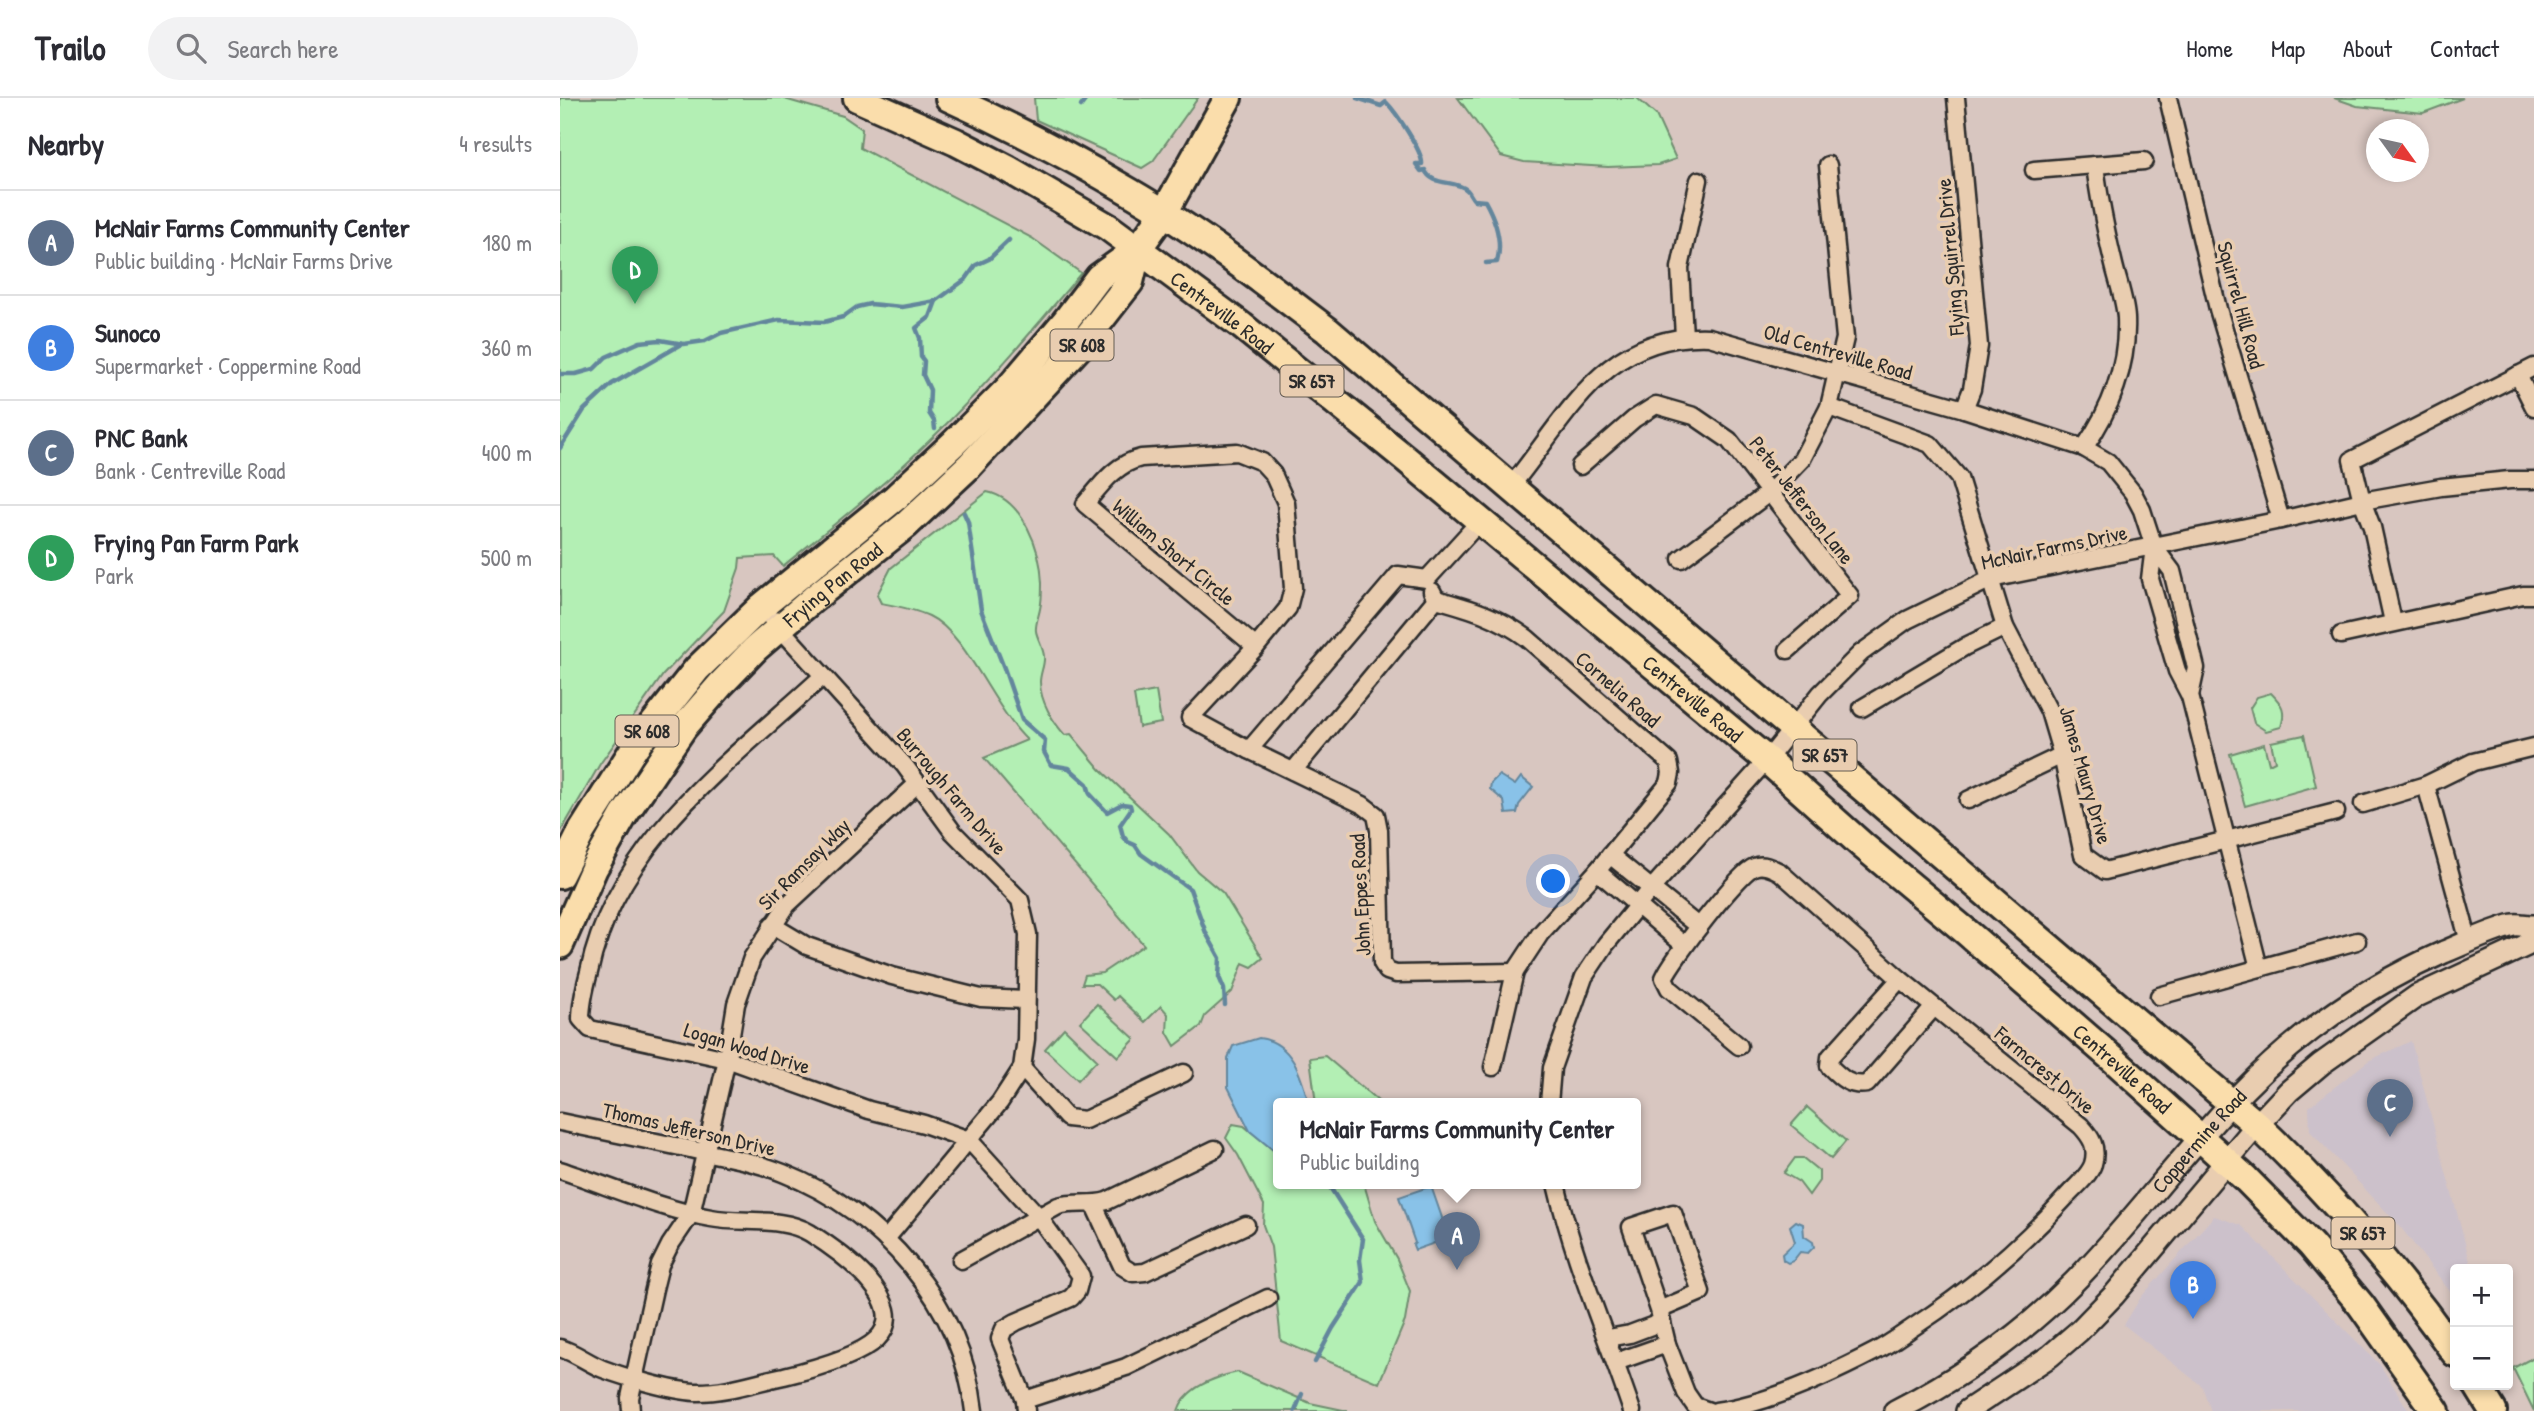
<!DOCTYPE html>
<meta charset="utf-8">
<style>
body{margin:0;font-family:"Patrick Hand",sans-serif;background:#f2f2f3;color:#2b2b33}
.controls{position:absolute;right:21px;bottom:21px;display:grid;overflow:hidden;border-radius:7px;box-shadow:0 4px 10px #0003}
.controls button{width:63px;height:63px;display:grid;place-items:center;padding:0;border:0;border-bottom:2px solid #e1e1e2;background:#fff;color:#2b2b33;font:35px sans-serif}
.compass{position:absolute;left:1806px;top:21px;width:63px;height:63px;border-radius:50%;background:#fff;box-shadow:0 4px 10px #0003;rotate:123deg}
.you{position:absolute;left:994px;top:784px;width:24px;height:24px;margin:-18px;border:5px solid #fff;border-radius:50%;background:#1a73e8;box-shadow:0 0 0 10px #1a73e833}
.badge{display:grid;place-items:center;width:46px;height:46px;border-radius:50%;background:#c8321e;color:#fff;font-size:23px;font-weight:700}
.pin{position:absolute;translate:-50% -58px;filter:drop-shadow(0 2px 4px #0008)}
.pin::after{content:'';position:absolute;top:37px;width:24px;height:21px;background:inherit;clip-path:polygon(0 0,100% 0,50% 100%)}
.popup{position:absolute;left:713px;top:1000px;width:368px;height:91px;box-sizing:border-box;display:grid;place-content:center;border-radius:7px;background:#fff;filter:drop-shadow(0 2px 5px #0005);font-size:23px;white-space:nowrap;color:#7c7c81}
.popup b{font-size:26px;color:#2b2b33}
.popup::after{content:'';position:absolute;left:50%;top:100%;margin-left:-14px;border:14px solid transparent;border-top-color:#fff}
.list{margin:0;padding:0;list-style:none}
h2{display:flex;justify-content:space-between;align-items:center;height:91px;margin:0;padding:0 28px;font-size:30px}
h2 small{font-size:23px;font-weight:400;color:#7c7c81}
.list li{display:grid;grid-template-columns:46px 1fr auto;gap:21px;align-items:center;box-sizing:border-box;height:105px;padding:0 28px;border-top:2px solid #e1e1e2}
.list b{display:block;font-size:26px;white-space:nowrap}
.list p{margin:0;font-size:23px;white-space:nowrap;color:#7c7c81}
.list em{font-size:23px;font-style:normal;color:#7c7c81}
.icon{flex:none;width:38px;height:38px;fill:none;stroke:currentColor;stroke-width:2;stroke-linecap:round;stroke-linejoin:round}
.map{position:relative;flex:none;width:1974px;height:1313px;overflow:hidden}
header{display:flex;align-items:center;gap:42px;box-sizing:border-box;height:98px;padding:0 35px;background:#fff;border-bottom:2px solid #e1e1e2}
header strong{font-size:33px}
nav{display:flex;gap:38px;margin-inline-start:auto;font-size:24px}
.search{width:490px;height:63px;background:#f2f2f3;display:flex;align-items:center;gap:18px;box-sizing:border-box;padding:0 24px;border-radius:38px;color:#7c7c81;font-size:26px}
main{display:flex}
aside{flex:1;background:#fff}
.map>svg:first-child{display:block}
</style>
<header>
<strong>Trailo</strong>
<div class="search"><svg class="icon" aria-label="search" viewBox="0 0 24 24"><circle cx="10" cy="10" r="6"/><path d="M15 15l6 6"/></svg>Search here</div>
<nav><a>Home</a><a>Map</a><a>About</a><a>Contact</a></nav>
</header>
<main>
<aside>
<h2>Nearby<small>4 results</small></h2>
<ul class="list">
<li><span class="badge" style="background:#5c6f8a">A</span><div><b>McNair Farms Community Center</b><p>Public building · McNair Farms Drive</p></div><em>180 m</em></li>
<li><span class="badge" style="background:#3f7fe0">B</span><div><b>Sunoco</b><p>Supermarket · Coppermine Road</p></div><em>360 m</em></li>
<li><span class="badge" style="background:#5c6f8a">C</span><div><b>PNC Bank</b><p>Bank · Centreville Road</p></div><em>400 m</em></li>
<li><span class="badge" style="background:#2e9e5b">D</span><div><b>Frying Pan Farm Park</b><p>Park</p></div><em>500 m</em></li>
</ul>
</aside>
<div class="map">
<svg width="1974" height="1313" viewBox="0 0 1974 1313">
<rect width="100%" height="100%" fill="#d8c6c0"/>
<filter id="ink" filterUnits="userSpaceOnUse"><feTurbulence type="fractalNoise" baseFrequency=".0143" numOctaves="2"/><feDisplacementMap in="SourceGraphic" scale="14" xChannelSelector="R" yChannelSelector="G"/><feConvolveMatrix kernelMatrix="1 2 1 2 8 2 1 2 1" color-interpolation-filters="sRGB"/></filter>
<g filter="url(#ink)">
<!-- built -->
<g fill="#ccc1cb">
<polygon points="1851,943 1912,1171 1895,1171 1895,1200 1839,1127 1750,1033 1749,1009 1808,963"/>
<polygon points="1654,1118 1681,1127 1820,1267 1849,1313 1651,1313 1642,1288 1564,1227 1581,1199"/>
</g>
<!-- green -->
<g fill="#b3efb4" stroke="#6f8d70" stroke-width="2">
<path d="M 0,0 L 221,0 L 283,18 L 302,31 L 300,50 L 472,140 L 521,175 C 466,241 410,306 347,364 C 307,401 265,434 223,468 L 214,458 L 180,460 L 179,470 L 164,513 L 103,577 L 40,666 L 0,735 Z"/>
<polygon points="474,0 638,0 593,63 582,70 476,22"/>
<polygon points="898,0 1077,0 1096,17 1116,61 1098,67 1048,69 964,64 941,58"/>
<polygon points="1774,0 1903,0 1863,15 1797,8"/>
<path d="M 427,394 C 463,401 481,452 482,485 C 482,493 482,503 480,511 C 479,517 475,527 476,533 C 477,540 483,549 484,558 C 485,567 480,575 480,584 C 480,603 493,624 505,637 L 511,636 L 540,671 L 609,736 L 637,773 L 663,795 L 703,860 L 692,869 L 683,865 L 672,894 L 645,918 L 641,928 L 615,948 L 607,934 L 608,916 L 601,908 L 585,924 L 558,898 L 554,902 L 537,886 L 522,886 L 525,877 L 542,875 L 584,847 L 424,660 L 467,642 C 434,611 406,535 369,518 C 354,511 337,508 321,505 L 317,497 L 331,470 Z"/>
<polygon points="596,593 601,625 579,629 574,597"/>
<path d="M 1711,595 C 1723,607 1726,613 1721,629 L 1706,633 L 1694,625 L 1690,610 L 1697,599 Z"/>
<polygon points="1744,637 1756,688 1685,708 1670,656 1704,646 1709,666 1715,663 1711,644"/>
<polygon points="537,906 575,941 558,959 520,924"/>
<polygon points="504,930 537,962 518,982 485,951"/>
<polygon points="765,958 818,1003 816,1006 756,1006 750,960"/>
<polygon points="1247,1009 1286,1043 1271,1061 1231,1027"/>
<polygon points="673,1026 684,1028 718,1056 718,1086 804,1086 815,1123 837,1161 850,1193 845,1223 819,1285 721,1243 711,1149 703,1127 704,1107 678,1057 666,1040"/>
<polygon points="1235,1060 1243,1060 1259,1073 1259,1083 1249,1097 1239,1084 1224,1075"/>
<polygon points="1974,1259 1974,1313 1953,1270"/>
<path d="M 678,1274 L 750,1305 L 788,1313 L 618,1313 C 625,1290 655,1279 678,1274 Z"/>
</g>
<!-- water -->
<g fill="#89c2e8" stroke="#63869c" stroke-width="2">
<polygon points="939,677 955,687 961,679 973,689 959,707 957,715 946,716 944,703 930,691 931,685"/>
<path d="M 699,940 C 732,944 741,977 749,1006 L 718,1006 L 718,1056 L 690,1033 L 668,989 L 668,960 L 673,948 Z"/>
<polygon points="871,1088 889,1140 855,1152 853,1147 855,1145 839,1099"/>
<polygon points="1236,1123 1243,1126 1244,1138 1253,1144 1254,1149 1248,1155 1240,1154 1233,1163 1228,1165 1223,1162 1222,1156 1235,1144 1230,1128"/>
</g>
<g fill="none" stroke-linecap="round" stroke-linejoin="round">
<!-- stream -->
<g stroke="#63869c" stroke-width="4.5">
<path d="M 797,0 L 821,8 L 826,4 C 836,14 863,54 862,66 L 856,66 L 861,73 L 865,72 C 872,89 895,81 907,92 C 910,95 911,99 914,102 L 925,103 C 935,121 943,143 937,164 L 926,165"/>
<polyline points="521,8 527,0"/>
<polyline points="0,276 16,276 34,271 46,259 80,244 100,242 124,246 145,243 161,235 219,222 264,224 283,219 297,209 310,206 342,209 376,203 406,181 416,167 429,161 449,142"/>
<polyline points="375,331 374,323 369,315 370,292 363,277 364,263 361,259 360,240 356,230 370,219 376,203"/>
<polyline points="0,350 24,312 52,286 122,246"/>
<polyline points="404,415 408,424 421,512 444,570 462,622 485,642 484,654 491,667 509,670 527,686 530,696 547,714 562,706 570,707 571,711 560,727 563,738 568,744 575,747 581,756 630,791 646,835 660,860 659,879 664,891 665,907"/>
<polyline points="755,1264 773,1230 803,1184 800,1162 803,1141 768,1086"/>
<polyline points="735,1313 742,1296"/>
</g>
<!-- minor casing -->
<g stroke="#2b2b2b" stroke-width="21">
<g id="minor">
<polyline points="1396,0 1419,248 1412,291 1404,311"/>
<polyline points="1608,0 1658,211 1721,422"/>
<polyline points="1474,72 1584,63"/>
<polyline points="1124,238 1120,170 1139,82"/>
<polyline points="1958,277 1974,309"/>
<polyline points="1269,309 1370,346 1399,380 1445,529 1489,613 1502,657 1523,757 1545,773 1776,714"/>
<path d="M 1524,350 C 1551,311 1568,268 1566,220 C 1565,203 1558,184 1554,167 C 1546,134 1539,101 1535,67"/>
<path d="M 677,354 L 702,364 L 713,376 L 726,405 L 733,490 L 728,510 L 696,549 L 525,406 C 541,387 555,366 581,360 Z"/>
<polyline points="1020,368 1074,321 1096,307 1134,318 1169,342 1290,498 1228,552"/>
<path d="M 951,388 C 1009,317 1044,235 1149,239 L 1404,311 L 1524,350 L 1548,364 L 1573,395 L 1582,412 L 1594,449 L 1612,473 L 1636,570 L 1630,598 L 1617,573 L 1590,481 L 1594,449"/>
<polyline points="1121,461 1210,394 1242,361 1269,309 1285,240 1268,67"/>
<polyline points="867,481 920,423"/>
<path d="M 876,501 C 912,511 937,518 967,540 L 1109,664 L 1111,675 L 1109,685 L 1037,773 L 980,836 L 955,874 L 933,969"/>
<polyline points="201,509 345,668 393,734 460,802 468,836 466,941 462,970 440,1004 326,1141"/>
<polyline points="1833,524 1812,429 1802,403 1792,362 1974,269"/>
<polyline points="1781,537 1963,497 1974,497"/>
<polyline points="696,549 630,620 689,652 803,707 816,717 819,732 822,865 827,873 836,876 955,874"/>
<path d="M 263,578 C 171,663 56,744 29,874 C 25,889 21,905 21,921 L 30,931 L 167,961 L 309,1012 L 364,1026 L 409,1042 L 478,1118 L 521,1178 L 517,1193 L 511,1200 L 456,1224 L 444,1231 L 440,1241 L 465,1302 L 466,1313"/>
<polyline points="1630,598 1699,870"/>
<polyline points="1302,610 1406,548 1445,529"/>
<polyline points="689,652 838,477 867,481"/>
<polyline points="733,673 876,501 872,493"/>
<polyline points="1866,687 1909,844"/>
<polyline points="1408,702 1502,657"/>
<polyline points="1803,706 1866,687 1913,664 1974,649"/>
<polyline points="1050,757 1139,829"/>
<polyline points="1037,773 1124,847"/>
<polyline points="212,827 247,848 332,878 421,900 465,902"/>
<path d="M 1340,881 L 1270,959 L 1269,968 C 1281,980 1290,989 1307,986 L 1374,909"/>
<polyline points="1599,898 1797,843"/>
<polyline points="462,970 507,1020 525,1022 624,975"/>
<polyline points="989,1006 992,970 1024,879 1046,846 1091,791 1207,662 1260,596 1301,555 1347,522 1431,481 1721,422 1802,403 1881,389 1950,382 1974,382"/>
<path d="M 0,1024 C 43,1033 87,1042 130,1051 C 161,1058 194,1063 223,1075 C 322,1114 402,1206 414,1313"/>
<path d="M 0,1072 C 49,1088 100,1111 151,1120 C 182,1126 222,1118 250,1135 C 277,1152 354,1205 317,1241 C 298,1259 249,1272 224,1278 C 195,1284 165,1295 135,1294 C 113,1293 64,1279 43,1271 C 28,1265 16,1255 0,1250"/>
<path d="M 996,1086 C 1014,1164 1047,1238 1072,1313"/>
<polyline points="534,1107 562,1168 573,1175 585,1174 686,1127"/>
<path d="M 401,1162 L 498,1108 C 515,1103 530,1108 547,1103 L 655,1051"/>
<polyline points="1099,1212 1141,1194 1113,1115 1071,1129 1099,1212 1107,1246 1126,1295 1135,1308 1149,1313"/>
<polyline points="1048,1240 1070,1236 1102,1224"/>
<polyline points="1056,1264 1107,1246"/>
<polyline points="465,1302 566,1269 708,1200"/>
<polyline points="71,1313 70,1300 74,1281 94,1191 100,1167 110,1147 131,1116 167,961 176,906 192,860 227,807 357,686"/>
<path d="M 1156,1313 C 1206,1306 1270,1277 1316,1253 C 1328,1247 1340,1238 1352,1230 C 1409,1193 1461,1149 1506,1099 C 1515,1089 1529,1078 1533,1066 C 1538,1049 1531,1039 1521,1028 L 1340,881 L 1220,774 C 1212,770 1203,765 1194,769 C 1178,775 1112,862 1104,880 L 1109,890 L 1179,948"/>
</g>
</g>
<!-- tertiary casing -->
<g stroke="#2b2b2b" stroke-width="26">
<g id="tertiary">
<path id="s1" d="M 1335,1313 C 1402,1279 1463,1236 1515,1183 C 1575,1122 1624,1053 1684,992 C 1741,933 1809,887 1884,854 C 1906,845 1930,833 1953,827 C 1959,826 1967,828 1974,828"/>
<polyline points="1407,1313 1490,1258 1519,1233 1554,1197 1697,1027 1729,993 1761,966 1857,898 1967,847 1974,837"/>
</g>
</g>
<!-- primary casing -->
<g stroke="#2b2b2b" stroke-width="32">
<g id="primary">
<path id="s2" d="M 297,0 L 396,44 L 448,71 L 548,129 L 682,228 L 846,361 L 1207,662 L 1302,747 L 1403,831 L 1554,962 L 1686,1081 L 1751,1147 L 1801,1207 L 1876,1313"/>
<path d="M 389,0 C 451,28 511,59 570,94 C 639,134 704,184 767,232 L 1697,1027 C 1771,1097 1836,1172 1895,1255"/>
<polyline points="0,777 22,733 75,649 137,571 201,509 335,400 394,345 448,291 504,225 539,179 578,151 604,115 668,0"/>
<path id="s3" d="M 0,847 L 34,770 L 64,717 L 123,630 L 161,586 L 195,551 L 253,501 L 346,427 L 409,368 L 521,247 L 570,184 L 578,151"/>
<polyline points="1917,1287 1933,1313"/>
</g>
</g>
<!-- minor -->
<use href="#minor" stroke="#e9cdb0" stroke-width="16"/>
<!-- tertiary -->
<use href="#tertiary" stroke="#e9cdb0" stroke-width="21"/>
<!-- primary -->
<use href="#primary" stroke="#faddab" stroke-width="26"/>
</g>
</g>
<g text-anchor="middle" dominant-baseline="central" stroke-width="7" stroke-linejoin="round" paint-order="stroke">
<!-- shield labels -->
<g fill="#e9cdb0" stroke="#645c53" stroke-width="2">
<rect x="490.5" y="231.5" width="63" height="31" rx="5"/>
<rect x="720.5" y="267.5" width="63" height="31" rx="5"/>
<rect x="55.5" y="617.5" width="63" height="31" rx="5"/>
<rect x="1233.5" y="641.5" width="63" height="31" rx="5"/>
<rect x="1771.5" y="1119.5" width="63" height="31" rx="5"/>
</g>
<g font-size="19" font-weight="bold" fill="#2b2b2b">
<text x="522" y="247">SR 608</text>
<text x="752" y="283">SR 657</text>
<text x="87" y="633">SR 608</text>
<text x="1265" y="657">SR 657</text>
<text x="1803" y="1135">SR 657</text>
</g>
<!-- street labels -->
<g font-size="21" fill="#2b2b2b" stroke="#e9cdb0">
<text transform="translate(1390 159) rotate(-95)">Flying Squirrel Drive</text>
<text transform="translate(1681 207) rotate(75)">Squirrel Hill Road</text>
<text stroke="none"><textPath href="#s2" startOffset="425">Centreville Road</textPath></text>
<text transform="translate(1278 254) rotate(16)">Old Centreville Road</text>
<text transform="translate(1242 402) rotate(52)">Peter Jefferson Lane</text>
<text transform="translate(1494 449) rotate(-12)">McNair Farms Drive</text>
<text transform="translate(614 454) rotate(40)">William Short Circle</text>
<text stroke="none"><textPath href="#s3" startOffset="458">Frying Pan Road</textPath></text>
<text transform="translate(1058 591) rotate(41)">Cornelia Road</text>
<text stroke="none"><textPath href="#s2" startOffset="1034">Centreville Road</textPath></text>
<text transform="translate(1526 677) rotate(74)">James Maury Drive</text>
<text transform="translate(392 693) rotate(50)">Burrough Farm Drive</text>
<text transform="translate(244 766) rotate(-45)">Sir Ramsay Way</text>
<text transform="translate(800 797) rotate(-93)">John Eppes Road</text>
<text transform="translate(187 950) rotate(17)">Logan Wood Drive</text>
<text stroke="none"><textPath href="#s2" startOffset="1601">Centreville Road</textPath></text>
<text transform="translate(1485 972) rotate(40)">Farmcrest Drive</text>
<text transform="translate(129 1031) rotate(13)">Thomas Jefferson Drive</text>
<text stroke="none"><textPath href="#s1" startOffset="410">Coppermine Road</textPath></text>
</g>
</g>
</svg>
<div class="controls">
<button>+</button>
<button>−</button>
</div>
<svg class="compass" viewBox="-18 -18 36 36"><path d="M0-13l5 13h-10z" fill="#e53935"/><path d="M0 13l5-13h-10z" fill="#7c7c81"/></svg>
<div class="you"></div>
<div class="pin badge" style="left:897px;top:1172px;background:#5c6f8a">A</div>
<div class="popup"><b>McNair Farms Community Center</b>Public building</div>
<div class="pin badge" style="left:1633px;top:1221px;background:#3f7fe0">B</div>
<div class="pin badge" style="left:1830px;top:1039px;background:#5c6f8a">C</div>
<div class="pin badge" style="left:75px;top:206px;background:#2e9e5b">D</div>
</div>
</main>
